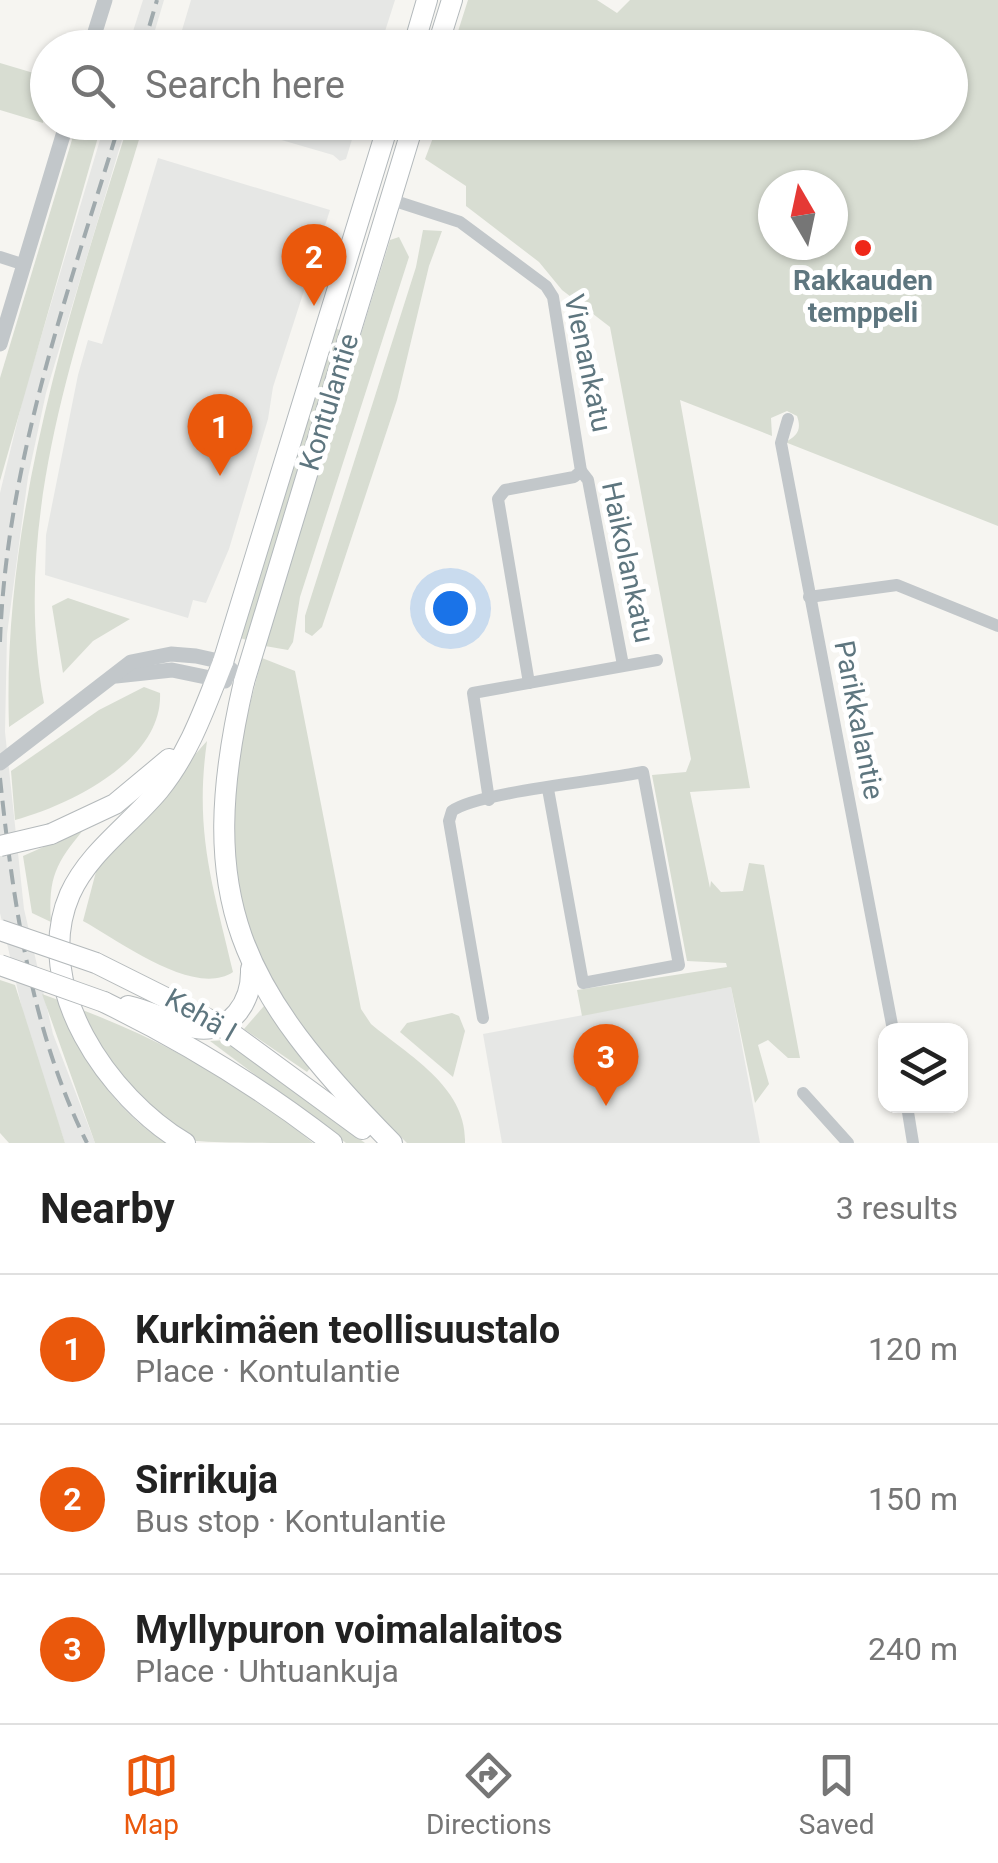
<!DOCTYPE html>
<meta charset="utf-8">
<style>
body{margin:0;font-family:Roboto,sans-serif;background:#f6f6f6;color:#222}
.controls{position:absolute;right:30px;bottom:30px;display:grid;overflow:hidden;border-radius:20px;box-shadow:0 2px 8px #0004}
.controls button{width:90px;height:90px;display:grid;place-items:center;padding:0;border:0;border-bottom:2px solid #e0e0e0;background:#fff;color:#222;font:50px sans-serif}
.compass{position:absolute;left:758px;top:170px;width:90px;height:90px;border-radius:50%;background:#fff;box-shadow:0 2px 8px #0004;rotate:351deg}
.you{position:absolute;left:450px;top:608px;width:35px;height:35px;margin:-25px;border:8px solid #fff;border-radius:50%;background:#1a73e8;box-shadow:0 0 0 15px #1a73e833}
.badge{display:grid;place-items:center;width:65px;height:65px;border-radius:50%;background:#ea580c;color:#fff;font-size:32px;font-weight:700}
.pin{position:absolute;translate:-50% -82px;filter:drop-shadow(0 2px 5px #0008)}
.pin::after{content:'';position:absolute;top:52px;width:35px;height:30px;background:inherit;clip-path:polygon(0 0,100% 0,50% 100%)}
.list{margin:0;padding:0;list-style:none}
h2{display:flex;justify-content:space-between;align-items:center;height:130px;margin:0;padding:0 40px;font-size:42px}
h2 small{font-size:32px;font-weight:400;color:#767676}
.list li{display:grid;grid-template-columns:65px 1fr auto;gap:30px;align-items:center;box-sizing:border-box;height:150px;padding:0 40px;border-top:2px solid #e0e0e0}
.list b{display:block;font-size:38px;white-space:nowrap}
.list p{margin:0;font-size:32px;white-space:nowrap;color:#767676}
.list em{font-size:32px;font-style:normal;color:#767676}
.icon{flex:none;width:55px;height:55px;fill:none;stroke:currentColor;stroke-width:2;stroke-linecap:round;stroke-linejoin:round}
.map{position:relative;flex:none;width:998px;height:1143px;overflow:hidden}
.search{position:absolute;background:#fff;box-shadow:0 2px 8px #0004;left:30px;right:30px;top:30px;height:110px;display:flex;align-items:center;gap:25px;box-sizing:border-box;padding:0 35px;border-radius:55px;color:#767676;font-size:38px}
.sheet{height:580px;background:#fff}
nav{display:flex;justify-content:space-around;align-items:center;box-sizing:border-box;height:140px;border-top:2px solid #e0e0e0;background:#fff;font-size:28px;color:#767676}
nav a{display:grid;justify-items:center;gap:5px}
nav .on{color:#ea580c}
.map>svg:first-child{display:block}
</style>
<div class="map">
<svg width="998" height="1143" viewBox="0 0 998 1143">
<rect width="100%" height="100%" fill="#f6f5f1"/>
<!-- built -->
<g fill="#e6e7e5">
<polygon points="143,0 164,0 150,47 128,47"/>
<polygon points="191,0 395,0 380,47 177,47"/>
<polygon points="105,123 127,123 46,393 28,477 7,634 5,732 24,909 53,1034 95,1143 65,1143 29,1039 0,913 0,493 24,394"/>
<polygon points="223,123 357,123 346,159 340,161 333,155"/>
<polygon points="158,158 330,210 273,387 268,419 229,549 206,603 193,600 188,618 45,575 46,535 78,375 88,340 102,344"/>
<polygon points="731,987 760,1143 502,1143 483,1034"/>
</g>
<!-- green -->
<g fill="#d8ddd2" fill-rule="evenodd">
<path d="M 468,0 L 597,0 L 617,13 L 630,0 L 998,0 L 998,526 L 785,442 C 797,436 802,430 797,416 L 787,411 L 771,418 L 772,436 L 680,400 L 750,788 L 690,792 L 710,888 L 711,881 L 721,892 L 743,891 L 749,863 L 764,865 L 800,1058 L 788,1058 L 768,1040 L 758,1045 L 769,1084 L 755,1103 L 731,987 L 582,1016 L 577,990 L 727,967 L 726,963 L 687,961 L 652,775 L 686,772 L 691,759 L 610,327 L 562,290 L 539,262 L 466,206 L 466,186 L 425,159 L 437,127 L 457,127 L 460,123 L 950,122 L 950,48 L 453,47 ZM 773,185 L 833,185 L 833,245 L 773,245 Z"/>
<polygon points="0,63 47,77 43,123 0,110"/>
<path d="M 129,122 L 144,123 C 89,310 7,505 44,703 L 9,727 C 2,520 67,318 129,122 Z"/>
<polygon points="77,123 102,123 0,481 0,378"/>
<polygon points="423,230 442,231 429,266 397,400 322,627 312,636 305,632 305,616 416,267"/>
<polygon points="399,237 409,257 300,597 293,642 288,650 265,646 390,240"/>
<polygon points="334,328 340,330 247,640 240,638"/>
<polygon points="68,598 130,619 93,641 63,673 52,606"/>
<path d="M 262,658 L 295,671 L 361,1009 L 371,1024 C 409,1056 467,1087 465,1143 L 407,1143 C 331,1068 245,980 233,869 C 225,799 244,726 262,658 Z"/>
<path d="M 144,687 L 160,693 C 163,760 70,805 15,820 L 11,771 L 99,710 Z"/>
<path d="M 207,741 C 194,832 213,886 233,972 C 194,998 120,941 83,921 L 98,864 Z"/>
<path d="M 84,829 C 56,863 48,877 51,922 L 32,913 L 23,856 Z"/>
<polygon points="0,980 15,985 65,1143 9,1143 0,1133"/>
<path d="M 42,994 L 61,1001 C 81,1059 114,1110 166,1143 L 95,1143 Z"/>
<polygon points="264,1006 310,1068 307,1072 244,1029"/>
<path d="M 80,1009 C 164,1041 243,1085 313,1143 C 284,1143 221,1143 196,1141 C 143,1121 105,1056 80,1009 Z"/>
<polygon points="452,1013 459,1016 465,1031 453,1077 400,1032 407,1023"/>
<polygon points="228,1040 365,1143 346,1143 210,1041"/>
</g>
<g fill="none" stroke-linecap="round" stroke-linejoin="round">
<!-- primary casing -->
<g stroke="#b3b9bc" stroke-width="22">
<g id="primary">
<polyline points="413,48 427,0"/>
<polyline points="437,48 452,0"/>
<polyline points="223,662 389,122"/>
<polyline points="244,682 414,122"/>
</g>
</g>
<!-- trunk casing -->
<g stroke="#b4b9bb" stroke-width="22">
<g id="trunk">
<path d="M 244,682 C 193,901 240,988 392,1143"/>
<polyline points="51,834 115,804 169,759"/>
<polyline points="96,963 220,1025 362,1129"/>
<path d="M 104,1002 C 186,1042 260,1087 332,1143"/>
<path d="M 128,1006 C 152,1011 172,1024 195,1028 C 232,1034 252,1001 251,969"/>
<path d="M 185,1143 C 109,1098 30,986 70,894 C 89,852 130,825 159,790 C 190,752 205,707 223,662"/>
</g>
</g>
<!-- minor -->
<g stroke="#c2c7ca" stroke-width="12">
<polyline points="392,200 460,222 546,286 553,297 581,471 574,477 505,490 498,499 529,683"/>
<polyline points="0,257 25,265"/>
<polyline points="788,419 781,443 893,1030"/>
<polyline points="581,471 588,480 623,665"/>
<polyline points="809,597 897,585 998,626"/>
<polyline points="489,800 473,693 657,660"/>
<path d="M 483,1018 L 449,821 L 452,811 C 476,793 595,781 632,774 L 643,772 L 679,965 L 583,983 L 548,789"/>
<polyline points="803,1093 848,1143"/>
<polyline points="907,1106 913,1143"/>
</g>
<!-- tertiary -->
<g stroke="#c2c7ca" stroke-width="15">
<polyline points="90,48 105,0"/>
<polyline points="0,344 67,122"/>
<polyline points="116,676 172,670 225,681"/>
<polyline points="0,763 131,662 171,654 196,656 223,662 244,682"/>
</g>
<!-- primary -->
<use href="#primary" stroke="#fff" stroke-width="20"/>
<!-- trunk -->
<use href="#trunk" stroke="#fff" stroke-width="20"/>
<!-- rail -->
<g stroke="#a0aaad" stroke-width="4" stroke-dasharray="15 8" stroke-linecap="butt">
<polyline points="143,48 157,0"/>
<path d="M 0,642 C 6,464 68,292 120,122"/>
<path d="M 0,778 C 13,901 31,1031 87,1143"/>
</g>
<!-- trunk-bridge casing -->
<g stroke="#b4b9bb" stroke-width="22" stroke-linecap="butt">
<g id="trunk-bridge">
<polyline points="0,846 51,834"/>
<polyline points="0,930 96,963"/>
<polyline points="0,965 104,1002"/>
</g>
</g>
<!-- trunk-bridge -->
<use href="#trunk-bridge" stroke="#fff" stroke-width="20"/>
</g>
<!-- markers -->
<circle fill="#ef2718" stroke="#fff" stroke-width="4" cx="863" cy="248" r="10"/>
<g text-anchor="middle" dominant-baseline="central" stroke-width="10" stroke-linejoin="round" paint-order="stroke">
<!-- poi labels -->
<g font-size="28" font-weight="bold" fill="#5e767f" stroke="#fff">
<text x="863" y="280">Rakkauden<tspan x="863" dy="32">temppeli</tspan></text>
</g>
<!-- street labels -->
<g font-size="28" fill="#5e767f" stroke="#fff">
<text transform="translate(588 363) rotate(78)">Vienankatu</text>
<text transform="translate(329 402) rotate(-73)">Kontulantie</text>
<text transform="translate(628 562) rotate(78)">Haikolankatu</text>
<text transform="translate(859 720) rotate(79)">Parikkalantie</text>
<text transform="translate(201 1015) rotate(30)">Kehä I</text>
</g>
</g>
</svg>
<div class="controls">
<button><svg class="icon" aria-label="layers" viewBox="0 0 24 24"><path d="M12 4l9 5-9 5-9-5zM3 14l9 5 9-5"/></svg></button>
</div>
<svg class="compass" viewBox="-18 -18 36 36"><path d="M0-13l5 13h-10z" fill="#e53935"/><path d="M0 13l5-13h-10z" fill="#767676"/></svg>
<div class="you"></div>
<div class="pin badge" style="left:220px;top:476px">1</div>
<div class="pin badge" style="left:314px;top:306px">2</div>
<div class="pin badge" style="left:606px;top:1106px">3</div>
<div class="search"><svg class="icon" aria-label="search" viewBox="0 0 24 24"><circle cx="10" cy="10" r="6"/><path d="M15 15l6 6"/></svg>Search here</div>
</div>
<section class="sheet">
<h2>Nearby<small>3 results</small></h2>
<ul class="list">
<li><span class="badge">1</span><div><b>Kurkimäen teollisuustalo</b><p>Place · Kontulantie</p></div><em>120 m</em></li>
<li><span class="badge">2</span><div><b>Sirrikuja</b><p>Bus stop · Kontulantie</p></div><em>150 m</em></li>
<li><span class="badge">3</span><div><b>Myllypuron voimalalaitos</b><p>Place · Uhtuankuja</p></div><em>240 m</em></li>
</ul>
</section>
<nav>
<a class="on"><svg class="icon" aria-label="map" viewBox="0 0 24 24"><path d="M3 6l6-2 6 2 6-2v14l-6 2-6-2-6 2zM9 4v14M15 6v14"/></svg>Map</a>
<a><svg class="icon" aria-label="directions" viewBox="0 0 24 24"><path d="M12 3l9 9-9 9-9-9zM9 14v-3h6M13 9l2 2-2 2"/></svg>Directions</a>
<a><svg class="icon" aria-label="saved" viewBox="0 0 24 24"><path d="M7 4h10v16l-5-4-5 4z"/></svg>Saved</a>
</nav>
